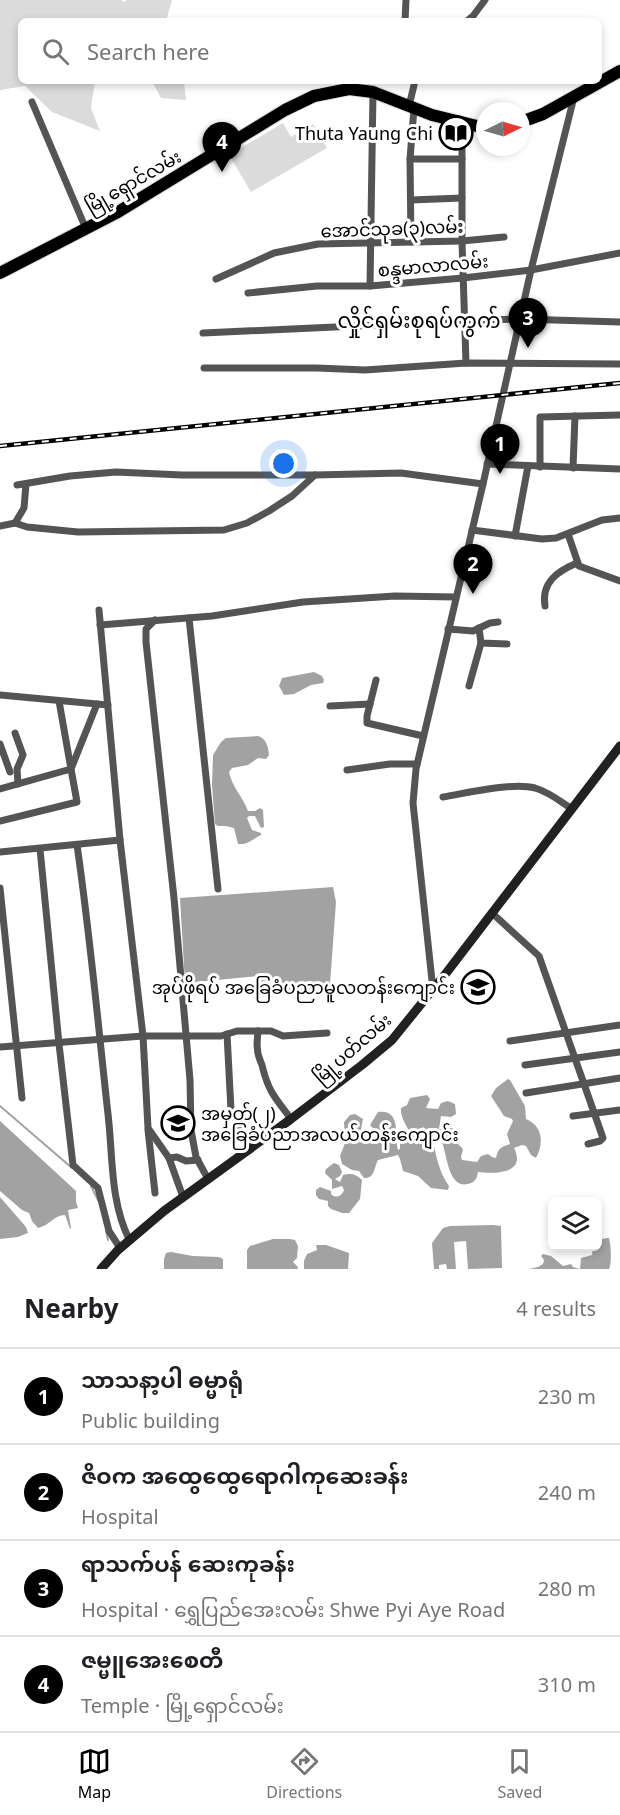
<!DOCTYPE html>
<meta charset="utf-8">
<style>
body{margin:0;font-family:"Noto Sans","Noto Sans Myanmar",sans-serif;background:#f2f2f2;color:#202124}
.controls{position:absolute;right:18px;bottom:18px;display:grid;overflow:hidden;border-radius:9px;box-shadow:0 3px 9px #0003}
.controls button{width:54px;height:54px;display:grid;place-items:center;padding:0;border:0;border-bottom:2px solid #e0e0e0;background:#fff;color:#202124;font:30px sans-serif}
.compass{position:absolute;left:476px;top:102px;width:54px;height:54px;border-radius:50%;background:#fff;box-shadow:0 3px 9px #0003;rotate:85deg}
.you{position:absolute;left:284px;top:464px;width:21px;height:21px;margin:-15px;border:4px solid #fff;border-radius:50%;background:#1a73e8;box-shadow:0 0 0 9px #1a73e833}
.badge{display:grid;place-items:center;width:39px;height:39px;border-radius:50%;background:#000;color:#fff;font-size:20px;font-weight:700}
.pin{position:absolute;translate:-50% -50px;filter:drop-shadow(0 2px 3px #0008)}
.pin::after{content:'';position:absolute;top:32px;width:21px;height:18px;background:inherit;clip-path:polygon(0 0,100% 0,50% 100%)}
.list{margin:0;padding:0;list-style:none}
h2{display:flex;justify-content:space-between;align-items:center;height:78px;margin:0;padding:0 24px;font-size:26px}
h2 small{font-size:20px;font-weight:400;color:#757577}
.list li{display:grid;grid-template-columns:39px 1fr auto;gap:18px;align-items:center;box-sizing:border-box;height:96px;padding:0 24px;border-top:2px solid #e0e0e0}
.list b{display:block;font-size:22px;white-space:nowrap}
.list p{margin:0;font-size:20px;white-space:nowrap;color:#757577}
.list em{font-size:20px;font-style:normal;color:#757577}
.icon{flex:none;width:33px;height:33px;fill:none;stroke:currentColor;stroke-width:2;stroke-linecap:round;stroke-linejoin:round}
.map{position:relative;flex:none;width:620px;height:1269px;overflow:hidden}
.search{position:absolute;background:#fff;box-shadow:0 3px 9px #0003;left:18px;right:18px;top:18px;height:66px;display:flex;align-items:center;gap:15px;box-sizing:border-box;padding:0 21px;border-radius:9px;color:#757577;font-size:22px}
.sheet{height:462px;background:#fff}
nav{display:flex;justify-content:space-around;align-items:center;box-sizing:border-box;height:84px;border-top:2px solid #e0e0e0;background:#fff;font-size:16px;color:#757577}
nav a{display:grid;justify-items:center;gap:3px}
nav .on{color:#000}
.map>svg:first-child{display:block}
</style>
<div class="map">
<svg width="620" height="1269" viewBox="0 0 620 1269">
<rect width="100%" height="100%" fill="#fff"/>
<!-- green -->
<g fill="#dbdbdb">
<polygon points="0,0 122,0 124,2 127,0 172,0 166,21 21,21 21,81 95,81 91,108 100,131 52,112 25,86 0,90"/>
<polygon points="152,81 184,81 186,100 161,98"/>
<polygon points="283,123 291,137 313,124 327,148 251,192 229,155"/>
</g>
<!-- water -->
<g fill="#a2a2a2">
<polygon points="314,672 322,676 324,680 323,683 311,685 294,694 284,695 279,686 282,678"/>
<path d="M 258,736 C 267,739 268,747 269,755 L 266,759 L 258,758 L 248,765 L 232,768 L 229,772 C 232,787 243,797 248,811 L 255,811 L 260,808 L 263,810 L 264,827 L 261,828 L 255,816 L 249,816 L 247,818 L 252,830 L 261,833 L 261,835 C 252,839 248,845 238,844 L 234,828 L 226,826 L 218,826 L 215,824 L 212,785 L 213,755 L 221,742 L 226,738 Z"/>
<polygon points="333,887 336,902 330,984 305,991 259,992 258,976 185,983 180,898"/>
<path d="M 508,1079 L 510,1080 L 525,1106 L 526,1119 C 543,1126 544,1143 536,1158 L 531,1155 L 526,1146 L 522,1145 L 514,1148 C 527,1174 494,1174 478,1172 C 477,1177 476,1181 471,1183 C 443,1194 449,1139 435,1130 L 430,1133 L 423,1127 L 417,1132 L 421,1139 L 425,1140 L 431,1138 L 433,1140 C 436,1156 439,1172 449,1186 L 448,1190 L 431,1188 L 418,1176 L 403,1171 L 400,1159 L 398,1155 L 378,1160 C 374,1167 375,1179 364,1178 L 359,1171 L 352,1170 L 342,1164 L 340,1156 L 345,1143 L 344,1122 L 350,1115 L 355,1114 L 363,1119 L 361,1129 L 363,1134 L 372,1141 L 376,1139 L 377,1132 L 370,1125 L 378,1112 C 402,1109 394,1136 398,1150 L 400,1149 L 400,1140 L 409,1134 L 410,1132 C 406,1126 400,1115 401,1108 L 407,1105 L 410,1098 L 427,1095 L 430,1099 L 426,1108 L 438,1109 L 441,1103 L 448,1101 L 455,1104 L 456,1114 L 451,1117 L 441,1116 L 439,1129 L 444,1130 L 449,1127 L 454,1129 L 456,1134 L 455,1141 L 463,1149 L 461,1157 L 462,1160 L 477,1162 L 481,1156 L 488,1154 L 492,1157 L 496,1158 C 499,1147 500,1148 510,1144 L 507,1134 L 513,1121 L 512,1119 L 504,1116 L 491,1096 L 496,1088 Z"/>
<path d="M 0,1121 L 76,1191 L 76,1202 L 78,1208 L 68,1210 L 71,1228 L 70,1229 L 65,1215 C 54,1215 49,1226 38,1228 L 32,1221 L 29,1213 L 22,1210 L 0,1191 Z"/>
<path d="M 334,1163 L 339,1165 L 342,1172 L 340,1176 L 335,1179 L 340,1182 L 343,1175 C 351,1173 356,1174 362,1180 L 360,1199 L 349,1213 L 342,1213 L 331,1209 L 328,1206 L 328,1201 L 319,1199 L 316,1195 L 316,1190 L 320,1187 L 331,1191 L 331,1194 C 336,1199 342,1196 344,1190 L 342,1186 L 332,1189 L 332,1180 L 325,1173 L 326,1169 Z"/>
<polygon points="0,1197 26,1227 28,1233 18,1237 0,1239"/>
<polygon points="493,1225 501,1226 502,1268 468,1269 466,1241 454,1242 456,1269 447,1269 446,1264 439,1265 439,1269 434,1269 432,1243 443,1228 450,1226"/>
<path d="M 607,1238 L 609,1238 C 611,1245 612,1264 609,1269 L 529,1269 L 538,1267 L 543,1264 L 544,1260 L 541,1256 L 543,1254 L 551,1256 L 563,1266 L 571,1264 L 573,1267 L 580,1269 L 581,1258 L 592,1255 L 593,1247 L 598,1246 L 598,1240 Z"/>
<polygon points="273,1239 290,1239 295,1240 298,1246 297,1258 293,1262 297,1266 298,1269 247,1269 247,1250 250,1246"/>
<polygon points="316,1245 326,1245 349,1253 348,1269 304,1269 304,1261 307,1254 317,1250"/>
<polygon points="171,1252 193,1256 219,1257 223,1259 223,1269 164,1269 164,1259 166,1253"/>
</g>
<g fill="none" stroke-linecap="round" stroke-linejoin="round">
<!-- stream -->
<g stroke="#a2a2a2" stroke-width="2">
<polyline points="0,1106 72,1168"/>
<polyline points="91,1186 98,1200"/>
<polyline points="106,1231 108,1240"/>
</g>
<!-- highway casing -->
<g stroke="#dbdbdb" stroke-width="14">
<g id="highway">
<polyline points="521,122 543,114 620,71"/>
<polyline points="0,273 118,212 285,110 314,96 349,89 373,92 432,115 485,128"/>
</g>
</g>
<!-- street -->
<g stroke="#545454" stroke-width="7">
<polyline points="405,21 406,0"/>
<polyline points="467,21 473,16 485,0"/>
<polyline points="32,102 86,229"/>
<polyline points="409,106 415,81"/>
<polyline points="462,123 462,241 466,363"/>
<polyline points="410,159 462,159"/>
<polyline points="411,200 462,198"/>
<polyline points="411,242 410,159 414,108"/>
<polyline points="216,279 274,253 318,244 462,241 504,237"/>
<polyline points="370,286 373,92"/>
<polyline points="248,293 317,286 370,286 463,278 531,270 620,253"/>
<polyline points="203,333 464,321 520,319 620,322"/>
<polyline points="204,368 317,368 365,370 466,363 620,364"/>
<polyline points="487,464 620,469"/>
<polyline points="540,467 540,417 620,415"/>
<polyline points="573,468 575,416"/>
<polyline points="17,485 70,476 116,472 182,475 315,475 401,473 483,484"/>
<polyline points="15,523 24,508 26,484"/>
<polyline points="0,526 15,523 27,527 78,532 224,530 247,523 269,511 292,496 315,475"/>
<polyline points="472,530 542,539 556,538 602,520 620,518"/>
<polyline points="568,534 579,566 620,581"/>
<polyline points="515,536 528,466"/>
<path d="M 545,606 C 541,582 558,571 577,563"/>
<polyline points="99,610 120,840 143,1036 148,1128 169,1158 183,1197"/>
<polyline points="189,618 218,889"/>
<polyline points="155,620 146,629 146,642 174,898 190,1080 191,1130 196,1157 208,1179"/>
<polyline points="100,625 212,616 303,602 395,596 456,597"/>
<polyline points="479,628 481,643 507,644"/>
<polyline points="448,629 473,631 490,623 498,622"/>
<polyline points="376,680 367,716 367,723 423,736"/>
<polyline points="469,686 481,643"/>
<polyline points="0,695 108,705"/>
<polyline points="330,706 370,704"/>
<polyline points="15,733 23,755 17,769 18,784"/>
<polyline points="0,744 10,772"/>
<polyline points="347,770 390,764 417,764"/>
<polyline points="0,789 71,769 59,701"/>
<path d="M 443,797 C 467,793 512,782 535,788 C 549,792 560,801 572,809"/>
<polyline points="0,821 77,802 71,769 97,704"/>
<path d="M 77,845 C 90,934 98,1024 108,1114 C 113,1156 110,1201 129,1239"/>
<polyline points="40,849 59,1044 73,1165 98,1188 109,1231 120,1248"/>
<polyline points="0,852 120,840"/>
<polyline points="0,888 22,1098"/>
<polyline points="492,913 539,956 603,1138 600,1141 588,1144"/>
<polyline points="433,990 413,803 416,769 483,484 531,270 574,97"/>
<path d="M 258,1031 C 257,1041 256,1051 260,1060 C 263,1068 261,1061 263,1069 C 269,1093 277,1100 291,1119"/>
<polyline points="227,1034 231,1110 250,1150"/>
<polyline points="510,1041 620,1025"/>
<polyline points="0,1047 143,1036 221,1036 237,1031 271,1031 283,1036 327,1033"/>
<polyline points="525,1065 620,1052"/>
<polyline points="526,1093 620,1078"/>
<polyline points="573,1116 620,1110"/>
<polyline points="148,1130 155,1193"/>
<polyline points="169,1158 177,1157 186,1161 198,1160"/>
</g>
<!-- secondary -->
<polyline stroke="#212121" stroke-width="9" points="101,1269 118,1250 164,1211 291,1119 362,1065 392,1040 447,972 620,746"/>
<!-- highway -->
<use href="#highway" stroke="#000" stroke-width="12"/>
<!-- rail casing -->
<g stroke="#000" stroke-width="4.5">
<polyline id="rail" points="0,446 620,383"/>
</g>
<!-- rail -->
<use href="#rail" stroke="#fff" stroke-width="2" stroke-dasharray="7" stroke-linecap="butt"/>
</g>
<!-- icons -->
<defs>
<g id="library-ring" transform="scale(1.725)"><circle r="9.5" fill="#fff" stroke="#000" stroke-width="1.5"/><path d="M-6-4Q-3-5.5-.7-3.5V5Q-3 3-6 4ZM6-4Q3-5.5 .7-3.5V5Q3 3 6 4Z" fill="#000"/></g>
<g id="school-ring" transform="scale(1.725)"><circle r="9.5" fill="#fff" stroke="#000" stroke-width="1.5"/><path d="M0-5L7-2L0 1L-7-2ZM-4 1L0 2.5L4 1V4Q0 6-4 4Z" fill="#000"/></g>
</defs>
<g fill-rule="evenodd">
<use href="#library-ring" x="456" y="133"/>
<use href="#school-ring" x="478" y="987"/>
<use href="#school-ring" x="178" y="1123"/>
</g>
<g text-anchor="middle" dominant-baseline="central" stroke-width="6" stroke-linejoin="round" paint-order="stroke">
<!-- poi labels -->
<g font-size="18" fill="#000" stroke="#fff" text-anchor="end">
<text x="433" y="133">Thuta Yaung Chi</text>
<text x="455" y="987">အုပ်ဖိုရပ် အခြေခံပညာမူလတန်းကျောင်း</text>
<text x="201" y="1113" text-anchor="start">အမှတ်(၂)<tspan x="201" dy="21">အခြေခံပညာအလယ်တန်းကျောင်း</tspan></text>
</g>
<!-- street labels -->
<g font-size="18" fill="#000" stroke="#fff">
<text transform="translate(133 181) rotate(-30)">မြို့ရှောင်လမ်း</text>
<text transform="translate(392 228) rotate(-2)">အောင်သုခ(၃)လမ်း</text>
<text transform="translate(433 265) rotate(-5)">စန္ဒမာလာလမ်း</text>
<text transform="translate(352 1048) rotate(-41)">မြို့ပတ်လမ်း</text>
</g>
<!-- quarter labels -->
<g font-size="21" fill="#000" stroke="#fff">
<text x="419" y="320">လှိုင်ရှမ်းစုရပ်ကွက်</text>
</g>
</g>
</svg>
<div class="controls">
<button><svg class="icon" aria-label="layers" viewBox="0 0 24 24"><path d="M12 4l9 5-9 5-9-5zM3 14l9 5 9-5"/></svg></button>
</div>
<svg class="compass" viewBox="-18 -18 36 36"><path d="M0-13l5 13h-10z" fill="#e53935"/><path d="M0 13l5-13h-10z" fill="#757577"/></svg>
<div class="you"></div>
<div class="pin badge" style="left:500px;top:474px">1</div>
<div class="pin badge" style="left:473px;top:594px">2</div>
<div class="pin badge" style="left:528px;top:348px">3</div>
<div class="pin badge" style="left:222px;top:172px">4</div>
<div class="search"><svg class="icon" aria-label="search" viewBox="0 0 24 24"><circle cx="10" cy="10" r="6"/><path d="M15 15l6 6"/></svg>Search here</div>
</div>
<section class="sheet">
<h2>Nearby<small>4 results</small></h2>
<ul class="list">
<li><span class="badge">1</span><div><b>သာသနာ့ပါ ဓမ္မာရုံ</b><p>Public building</p></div><em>230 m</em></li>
<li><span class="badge">2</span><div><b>ဇိဝက အထွေထွေရောဂါကုဆေးခန်း</b><p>Hospital</p></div><em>240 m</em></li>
<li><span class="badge">3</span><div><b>ရာသက်ပန် ဆေးကုခန်း</b><p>Hospital · ရွှေပြည်အေးလမ်း Shwe Pyi Aye Road</p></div><em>280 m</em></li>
<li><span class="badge">4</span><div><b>ဇမ္မူအေးစေတီ</b><p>Temple · မြို့ရှောင်လမ်း</p></div><em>310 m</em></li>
</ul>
</section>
<nav>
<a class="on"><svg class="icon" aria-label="map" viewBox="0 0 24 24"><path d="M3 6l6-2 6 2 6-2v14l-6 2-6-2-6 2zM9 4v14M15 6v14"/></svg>Map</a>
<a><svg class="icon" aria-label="directions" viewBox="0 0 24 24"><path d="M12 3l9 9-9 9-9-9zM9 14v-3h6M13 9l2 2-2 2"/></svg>Directions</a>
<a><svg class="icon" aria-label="saved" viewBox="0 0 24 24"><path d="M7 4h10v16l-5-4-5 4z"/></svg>Saved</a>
</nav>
